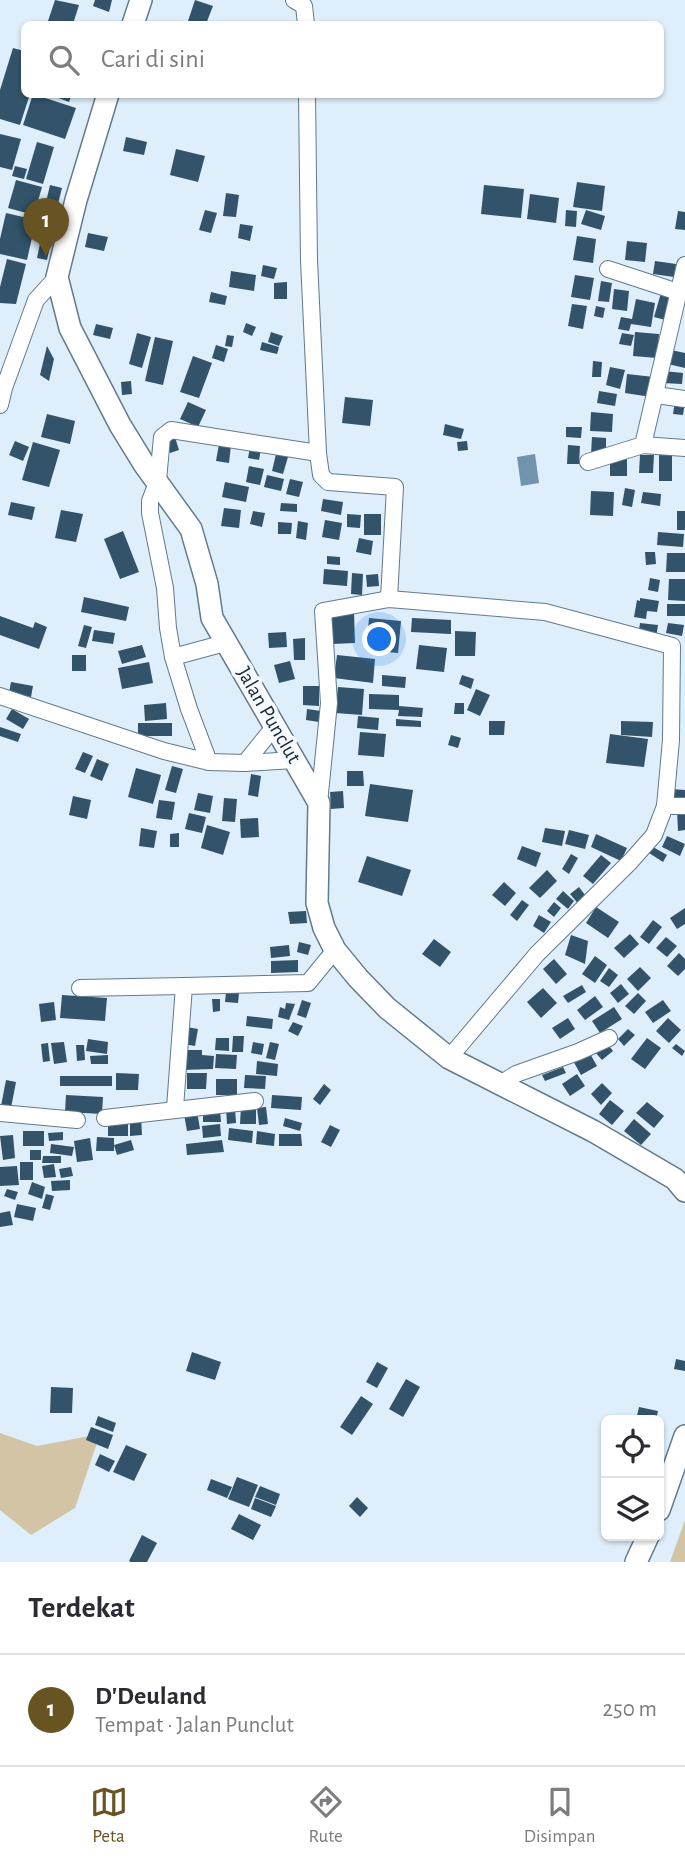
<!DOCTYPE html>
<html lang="id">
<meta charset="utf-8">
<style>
body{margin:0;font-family:"Alegreya Sans",sans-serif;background:#f2f2f3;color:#2b2b33}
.controls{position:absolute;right:21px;bottom:21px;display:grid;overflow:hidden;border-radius:10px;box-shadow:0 2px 5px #0004}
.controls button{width:63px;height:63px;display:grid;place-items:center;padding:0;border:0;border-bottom:2px solid #e1e1e2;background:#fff;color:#2b2b33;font:35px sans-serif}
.you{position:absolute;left:380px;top:640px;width:24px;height:24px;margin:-18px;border:5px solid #fff;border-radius:50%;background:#1a73e8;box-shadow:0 0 0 10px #1a73e833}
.badge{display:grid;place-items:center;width:46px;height:46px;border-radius:50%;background:#685322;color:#fff;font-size:23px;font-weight:700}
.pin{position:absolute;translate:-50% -58px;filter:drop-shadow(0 2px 4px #0008)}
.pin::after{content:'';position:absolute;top:37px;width:24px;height:21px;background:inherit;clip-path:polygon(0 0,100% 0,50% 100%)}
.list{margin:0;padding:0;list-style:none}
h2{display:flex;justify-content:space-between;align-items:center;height:91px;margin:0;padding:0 28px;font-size:30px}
h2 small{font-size:23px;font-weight:400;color:#7c7c81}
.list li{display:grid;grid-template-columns:46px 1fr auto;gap:21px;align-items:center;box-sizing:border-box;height:112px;padding:0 28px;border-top:2px solid #e1e1e2}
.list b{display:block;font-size:26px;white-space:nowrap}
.list p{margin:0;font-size:23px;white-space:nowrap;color:#7c7c81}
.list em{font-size:23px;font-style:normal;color:#7c7c81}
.icon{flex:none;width:38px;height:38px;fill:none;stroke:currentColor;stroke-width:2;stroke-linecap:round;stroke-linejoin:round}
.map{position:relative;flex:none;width:685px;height:1562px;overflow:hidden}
.search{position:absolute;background:#fff;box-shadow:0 2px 5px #0004;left:21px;right:21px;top:21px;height:77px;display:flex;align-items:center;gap:18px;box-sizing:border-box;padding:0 24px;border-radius:10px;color:#7c7c81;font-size:26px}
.sheet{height:203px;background:#fff}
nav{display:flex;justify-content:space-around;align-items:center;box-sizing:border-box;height:98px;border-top:2px solid #e1e1e2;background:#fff;font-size:19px;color:#7c7c81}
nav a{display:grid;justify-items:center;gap:4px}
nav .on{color:#685322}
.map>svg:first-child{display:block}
</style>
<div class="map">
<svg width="685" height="1562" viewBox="0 0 685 1562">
<rect width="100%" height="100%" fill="#deeffb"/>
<!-- green -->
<g fill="#d2c4a5">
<polygon points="0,1433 37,1446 100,1434 75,1508 31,1535 0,1510"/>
<polygon points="685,1520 685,1562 670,1562"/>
</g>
<!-- water -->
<polygon fill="#7194ad" points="535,454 539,483 521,486 517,457"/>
<!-- building -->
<g fill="#325369">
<polygon points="55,0 79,5 73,24 47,24"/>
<polygon points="95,0 112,0 109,12 93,6"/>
<polygon points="195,0 213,6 206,24 187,24"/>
<polygon points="13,48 24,51 24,94 30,94 20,125 0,119 0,90"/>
<polygon points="33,94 76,108 65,139 23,125"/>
<polygon points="48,94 72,94 69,102"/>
<polygon points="0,134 21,139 12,170 0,167"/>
<polygon points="126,137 147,142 144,155 123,151"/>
<polygon points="37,142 54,147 43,184 26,179"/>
<polygon points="176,149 205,156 198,182 170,175"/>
<polygon points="15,166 27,169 24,179 12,176"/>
<polygon points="16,180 42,187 34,215 8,208"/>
<polygon points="577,182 605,186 602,211 573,207"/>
<polygon points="50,185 62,188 58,204 46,202"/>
<polygon points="484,185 524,189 521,218 481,214"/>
<polygon points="226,193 239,195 236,217 223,216"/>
<polygon points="530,194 559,198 556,223 527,219"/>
<polygon points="48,205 56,207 54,220 45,218"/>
<polygon points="205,210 217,213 211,233 199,230"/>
<polygon points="566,210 577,211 576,227 565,226"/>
<polygon points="586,210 605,216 601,230 581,224"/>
<polygon points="678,211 685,212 685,230 675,229"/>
<polygon points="6,213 36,220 27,260 0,254 0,239"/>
<polygon points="49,223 50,235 42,236 41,224"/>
<polygon points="240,224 253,226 250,241 238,238"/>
<polygon points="88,233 108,237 104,251 85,247"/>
<polygon points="577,236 596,239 593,263 573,260"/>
<polygon points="627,241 647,243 645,262 625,260"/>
<polygon points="40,244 50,247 47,260 37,258"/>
<polygon points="7,259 26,264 16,304 0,303 0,287"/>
<polygon points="655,261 676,264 674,277 653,274"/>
<polygon points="263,265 277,268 274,279 261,276"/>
<polygon points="231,271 256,275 254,291 229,287"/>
<polygon points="575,275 594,278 590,300 571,297"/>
<polygon points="601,281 612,283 609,302 598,301"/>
<polygon points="287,282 287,299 274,299 274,283"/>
<polygon points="614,289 629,291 627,311 612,309"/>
<polygon points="211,292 227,296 225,305 209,302"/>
<polygon points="661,293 675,297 669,321 654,317"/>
<polygon points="636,299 655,303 651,327 631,324 629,331 618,329 621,317 632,319"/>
<polygon points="572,304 587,306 583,329 568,326"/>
<polygon points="596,306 605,308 603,318 594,316"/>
<polygon points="246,323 256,327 252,336 243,332"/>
<polygon points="96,324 113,328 110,339 93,335"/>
<polygon points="271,332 283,336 279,346 268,342"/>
<polygon points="635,332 659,334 657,358 633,356"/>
<polygon points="137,333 151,337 142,368 129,364"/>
<polygon points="622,333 634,335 631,346 619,344"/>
<polygon points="227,335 234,336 232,347 225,346"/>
<polygon points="155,337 173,341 163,385 145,381"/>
<polygon points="262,342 279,347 277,354 260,350"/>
<polygon points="216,345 228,349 224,362 212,358"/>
<polygon points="47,346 54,359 49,381 40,375"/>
<polygon points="671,350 685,353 685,368 668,364"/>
<polygon points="193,356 212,363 199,398 180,392"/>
<polygon points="593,361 602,362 601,377 592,377"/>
<polygon points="610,367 625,370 620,389 606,385"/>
<polygon points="664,371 683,373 682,384 663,383"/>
<polygon points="627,374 654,377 651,397 625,393"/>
<polygon points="131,381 132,394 122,395 121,382"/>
<polygon points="599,391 617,394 615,406 597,403"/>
<polygon points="345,397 373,400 370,426 342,423"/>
<polygon points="675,401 685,402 683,415 673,414"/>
<polygon points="188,402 206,410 198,427 180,419"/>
<polygon points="591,412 613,414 612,432 590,431"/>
<polygon points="47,414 75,421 70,444 41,437"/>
<polygon points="445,424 464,429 461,439 443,435"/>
<polygon points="566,427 582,427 581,438 566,437"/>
<polygon points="174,434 179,450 170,453 165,437"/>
<polygon points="592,437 606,438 606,455 591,454"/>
<polygon points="15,441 29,447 23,461 9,455"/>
<polygon points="467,441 468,450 458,451 457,442"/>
<polygon points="33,442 60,450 49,487 22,480"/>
<polygon points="219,444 231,445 229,463 216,461"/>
<polygon points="568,445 580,446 579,464 567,464"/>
<polygon points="250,447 261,449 259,460 248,458"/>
<polygon points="276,454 288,457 283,474 272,471"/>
<polygon points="640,455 654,455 653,473 639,473"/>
<rect x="659" y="455" width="13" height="26"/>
<rect x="610" y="459" width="17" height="17"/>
<polygon points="249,466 264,469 260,485 246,482"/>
<polygon points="267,475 284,479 281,491 264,487"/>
<polygon points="290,479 303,482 299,497 286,494"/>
<polygon points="225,482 249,487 246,502 222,497"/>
<polygon points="625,488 635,490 632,507 622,505"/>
<polygon points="591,491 614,492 613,516 590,515"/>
<polygon points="643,492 661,494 660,506 641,503"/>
<polygon points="323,499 343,502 341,515 321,511"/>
<polygon points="11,502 35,507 32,520 8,515"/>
<polygon points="281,503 297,504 297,512 280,511"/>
<polygon points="224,508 241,510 239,528 221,526"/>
<polygon points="61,510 83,514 76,542 55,538"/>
<polygon points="253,511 265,513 262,527 250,524"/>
<rect x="677" y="511" width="8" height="19"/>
<polygon points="347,514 361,515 360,528 347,527"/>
<rect x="364" y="514" width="17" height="21"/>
<polygon points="325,520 342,523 339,540 322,537"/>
<polygon points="298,521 308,523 306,540 296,538"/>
<polygon points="278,522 292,523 291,534 278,534"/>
<polygon points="123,531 139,572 120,579 104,539"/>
<polygon points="658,532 684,534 683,547 657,545"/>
<polygon points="359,538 373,541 371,555 356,552"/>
<polygon points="645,552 655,552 656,564 646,565"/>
<polygon points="667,553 685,553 685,572 666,572"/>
<polygon points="327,556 340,557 340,565 327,564"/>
<polygon points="324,569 348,571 347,586 323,584"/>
<polygon points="352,573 363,574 362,595 351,594"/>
<polygon points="378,574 379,586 367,587 366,575"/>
<polygon points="650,578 660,580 658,592 648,590"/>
<polygon points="669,579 685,579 685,601 668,600"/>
<polygon points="84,597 129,607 126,621 81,612"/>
<polygon points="640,598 659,601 657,612 647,611 646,619 634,617 637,600 640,601"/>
<rect x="667" y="604" width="18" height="12"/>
<polygon points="354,612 355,643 332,644 330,613"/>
<polygon points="0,616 33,628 35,622 47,627 39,649 0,635"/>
<polygon points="369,618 401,621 398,653 366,650"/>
<polygon points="412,618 451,620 451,634 411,632"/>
<polygon points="640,623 658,625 656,638 638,636"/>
<polygon points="668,623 684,625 682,636 666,633"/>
<polygon points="84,625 92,627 86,648 78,646"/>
<polygon points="94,630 115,633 113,644 92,641"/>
<polygon points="455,631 476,632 475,656 455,656"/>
<polygon points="286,632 287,647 269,648 268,633"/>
<polygon points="305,638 305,660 294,660 293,639"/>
<polygon points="142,645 146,657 122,664 118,651"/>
<polygon points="419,645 447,648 444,672 416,669"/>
<rect x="72" y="655" width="14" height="16"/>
<polygon points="337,655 375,659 373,683 334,678"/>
<polygon points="290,661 295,679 279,683 274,665"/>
<polygon points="149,662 153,683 122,689 118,668"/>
<polygon points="382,675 406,677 405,688 382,686"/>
<polygon points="462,675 474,679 471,689 459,684"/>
<polygon points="11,682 33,686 31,697 9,693"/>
<polygon points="303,686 319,686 319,706 303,705"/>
<polygon points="338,687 364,689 362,715 335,713"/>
<polygon points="476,689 490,695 480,716 467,710"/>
<polygon points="369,694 399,695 399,706 423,708 422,717 398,716 399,710 369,709"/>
<polygon points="166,703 167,719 145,721 144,705"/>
<polygon points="455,703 464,703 464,714 454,714"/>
<polygon points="12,709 29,719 23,729 6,719"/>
<polygon points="307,709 321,711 319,722 306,720"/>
<polygon points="358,716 379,718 378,730 357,728"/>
<polygon points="396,719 421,721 421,727 396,726"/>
<polygon points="489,721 505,721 504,735 489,735"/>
<polygon points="621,721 653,722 652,737 621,735"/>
<rect x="138" y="723" width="34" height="13"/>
<polygon points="0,727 21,734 18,742 0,736"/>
<polygon points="360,732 386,734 384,757 358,755"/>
<polygon points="610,734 648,739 644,767 606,763"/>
<polygon points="451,735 461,738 458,748 448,745"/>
<polygon points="83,752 93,756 85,773 75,769"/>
<polygon points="97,759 109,764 102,781 90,776"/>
<polygon points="172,766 183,769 176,793 165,790"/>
<polygon points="136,768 161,775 153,804 128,797"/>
<polygon points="347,771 363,771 364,786 347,786"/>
<polygon points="251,774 261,776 258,797 248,795"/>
<polygon points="370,784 413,790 408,822 365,816"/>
<polygon points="671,789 685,790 685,804 670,803"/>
<polygon points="343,791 344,808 331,809 330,792"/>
<polygon points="198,793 213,796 210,813 194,810"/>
<polygon points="73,796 91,800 87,819 69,815"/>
<polygon points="224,798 237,799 235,822 222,821"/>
<polygon points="159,800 175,802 172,820 156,818"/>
<polygon points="677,810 685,810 685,830 678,831"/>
<polygon points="189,813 206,817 202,833 185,829"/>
<polygon points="258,818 259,837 241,838 240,819"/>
<polygon points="207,825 230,832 223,855 201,848"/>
<polygon points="141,828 157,831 154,848 139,846"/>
<polygon points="545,828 565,831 562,846 542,842"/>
<polygon points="569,830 589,835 585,849 565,844"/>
<polygon points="179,833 179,847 170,847 170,834"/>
<polygon points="596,834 627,848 621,861 591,847"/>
<polygon points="667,836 685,844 680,856 662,847"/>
<polygon points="522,846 541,853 536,867 517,859"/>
<polygon points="653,847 667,855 663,862 649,853"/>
<polygon points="571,854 578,858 569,874 562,869"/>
<polygon points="601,855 611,863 593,884 583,876"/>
<polygon points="367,856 411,870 402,896 358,882"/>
<polygon points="547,870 557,881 540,898 529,888"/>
<polygon points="504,882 516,893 505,906 492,895"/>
<polygon points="579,887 588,899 580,906 570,894"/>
<polygon points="563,891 574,901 568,909 556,899"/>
<polygon points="522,900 529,905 517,921 510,915"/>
<polygon points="554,902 561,908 554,917 547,911"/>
<polygon points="596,907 619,922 608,938 586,923"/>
<polygon points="685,908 685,924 677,929 670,918"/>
<polygon points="306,911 307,923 290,924 288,912"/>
<polygon points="539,915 551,922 544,933 533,926"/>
<polygon points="653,920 662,927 649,944 640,937"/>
<polygon points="630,934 639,944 624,958 614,948"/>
<polygon points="571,935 588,941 585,964 565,955"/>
<polygon points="666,937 677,946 667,957 656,948"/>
<polygon points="434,939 451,952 440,967 422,954"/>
<polygon points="299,942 311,945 308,955 297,952"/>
<polygon points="289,945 290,956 271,958 270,947"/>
<polygon points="679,953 685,959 685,969 678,976 667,966"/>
<polygon points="595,956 607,965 595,983 582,974"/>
<polygon points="554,959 567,974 556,984 543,969"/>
<polygon points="298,960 298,972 271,973 271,961"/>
<polygon points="640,967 651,978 638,991 627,979"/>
<polygon points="609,968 618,975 609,987 600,981"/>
<polygon points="621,984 629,994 618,1003 610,993"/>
<polygon points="582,985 586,992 568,1003 563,996"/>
<polygon points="543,988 557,1003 541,1018 527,1002"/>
<polygon points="226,992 239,993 238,1003 225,1002"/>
<polygon points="638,993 646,1001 634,1014 625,1006"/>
<polygon points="62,995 107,998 105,1021 60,1018"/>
<polygon points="595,996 603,1007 585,1020 577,1010"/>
<polygon points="212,999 220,999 220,1011 213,1012"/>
<polygon points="302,1000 311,1003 306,1018 297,1015"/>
<polygon points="663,1000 671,1011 653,1023 645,1012"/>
<polygon points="54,1002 56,1020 41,1022 39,1004"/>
<polygon points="286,1003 295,1004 289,1020 278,1017 280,1007 285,1009"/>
<polygon points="614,1007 622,1019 600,1033 592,1021"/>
<polygon points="247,1016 273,1019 272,1029 246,1026"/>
<polygon points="568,1018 575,1029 560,1039 552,1028"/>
<polygon points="668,1018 681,1030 669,1043 656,1031"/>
<polygon points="293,1022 303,1026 298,1036 288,1031"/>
<polygon points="187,1027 198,1029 195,1046 183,1044"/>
<polygon points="628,1029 635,1035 624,1046 618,1039"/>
<polygon points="233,1036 244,1036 243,1052 232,1052"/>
<polygon points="216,1038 229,1038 229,1051 215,1050"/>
<polygon points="647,1038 661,1048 645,1069 631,1059"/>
<polygon points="88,1039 108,1042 107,1054 86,1051"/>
<polygon points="64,1042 67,1062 54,1064 51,1043"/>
<polygon points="253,1042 264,1044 262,1055 251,1053"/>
<polygon points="270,1042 279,1044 275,1060 266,1058"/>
<polygon points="606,1042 613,1051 602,1060 594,1051"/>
<polygon points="48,1043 50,1061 43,1062 41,1044"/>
<polygon points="676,1044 685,1051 682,1056 672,1048"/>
<polygon points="76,1045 84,1045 85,1060 77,1061"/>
<polygon points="182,1050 202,1050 202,1055 214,1056 213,1069 182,1070"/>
<polygon points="588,1050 597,1066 581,1075 572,1059"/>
<polygon points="216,1054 237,1055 236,1069 215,1068"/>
<polygon points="108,1055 108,1064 91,1064 90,1056"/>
<polygon points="257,1061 278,1064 277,1076 256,1074"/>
<polygon points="563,1067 566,1073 545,1081 542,1075"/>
<polygon points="116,1073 139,1074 138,1090 116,1090"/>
<polygon points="187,1073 207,1073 206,1089 187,1089"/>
<polygon points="577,1074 585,1086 570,1096 562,1084"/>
<polygon points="245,1075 266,1076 265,1089 244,1088"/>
<rect x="60" y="1076" width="52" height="10"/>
<rect x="216" y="1079" width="21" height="16"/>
<polygon points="6,1080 16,1082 11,1108 1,1106"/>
<polygon points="602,1083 612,1093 601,1105 591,1094"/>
<polygon points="324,1084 331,1090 320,1105 313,1099"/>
<polygon points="66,1095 103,1097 102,1114 65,1112"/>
<polygon points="272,1095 302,1097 301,1110 271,1108"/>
<polygon points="610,1100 624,1111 612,1125 599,1114"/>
<polygon points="647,1102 664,1116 654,1128 636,1113"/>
<polygon points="241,1106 256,1106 256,1124 240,1124"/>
<polygon points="266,1107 268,1124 259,1125 257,1108"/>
<polygon points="226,1108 235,1108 236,1123 227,1124"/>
<polygon points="203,1110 220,1110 221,1122 203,1122"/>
<polygon points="197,1111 200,1129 187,1131 184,1114"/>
<polygon points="141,1117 142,1135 130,1136 130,1118"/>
<polygon points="285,1118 302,1123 300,1131 283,1126"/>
<polygon points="634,1119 651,1134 641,1145 624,1131"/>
<polygon points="128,1120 128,1136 108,1136 108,1121"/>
<polygon points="220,1124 221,1136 203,1138 202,1126"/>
<polygon points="330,1125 340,1130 331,1147 321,1142"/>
<polygon points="229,1128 253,1131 252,1143 228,1140"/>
<rect x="23" y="1131" width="21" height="15"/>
<polygon points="257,1131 275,1134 274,1146 256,1144"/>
<polygon points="63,1132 63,1140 49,1141 48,1133"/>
<polygon points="279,1134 301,1134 302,1146 279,1146"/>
<polygon points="13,1135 15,1158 3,1160 0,1136"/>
<polygon points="97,1137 114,1138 114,1145 131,1140 134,1150 117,1155 114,1145 114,1151 96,1151"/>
<polygon points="90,1138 93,1160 77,1162 74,1141"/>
<polygon points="222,1140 224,1152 187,1155 186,1144"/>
<polygon points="51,1144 74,1147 72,1156 50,1153"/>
<rect x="30" y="1150" width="11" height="10"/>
<polygon points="43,1156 61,1156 61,1163 42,1163"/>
<rect x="20" y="1162" width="13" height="18"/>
<polygon points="54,1164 56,1177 44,1178 42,1166"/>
<polygon points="17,1166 19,1185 0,1186 0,1167"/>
<polygon points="71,1167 73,1176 61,1178 59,1169"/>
<polygon points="70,1180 70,1190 52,1191 51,1181"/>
<polygon points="32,1182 45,1187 42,1199 28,1194"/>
<polygon points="7,1189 18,1192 15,1200 4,1196"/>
<polygon points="46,1194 54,1196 50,1210 42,1208"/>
<polygon points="17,1204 36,1208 33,1221 14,1217"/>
<polygon points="10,1211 13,1225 0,1227 0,1213"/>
<polygon points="192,1352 221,1362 215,1380 186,1371"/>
<polygon points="676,1359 685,1361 685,1371 674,1369"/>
<polygon points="377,1362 388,1368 377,1388 366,1382"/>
<polygon points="406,1379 420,1387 403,1417 389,1409"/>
<polygon points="51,1387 73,1388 72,1413 50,1413"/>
<polygon points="361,1396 373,1404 352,1435 340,1427"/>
<polygon points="639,1407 658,1411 656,1420 636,1420"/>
<polygon points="98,1416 116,1423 113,1432 95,1425"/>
<polygon points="91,1427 113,1435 108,1449 86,1440"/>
<polygon points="126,1445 147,1454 134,1481 113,1472"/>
<polygon points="100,1454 115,1461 109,1472 95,1465"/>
<polygon points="237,1477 258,1485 249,1507 228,1499"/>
<polygon points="211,1479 232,1487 227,1498 207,1490"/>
<polygon points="260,1486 280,1494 276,1505 255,1497"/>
<polygon points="357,1497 368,1508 360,1517 349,1506"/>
<polygon points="255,1498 276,1506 271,1517 251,1509"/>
<polygon points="239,1514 261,1525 253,1540 231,1529"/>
<polygon points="142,1535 157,1543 147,1562 131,1562 129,1561"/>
</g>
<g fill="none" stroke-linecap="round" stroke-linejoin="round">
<!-- minor casing -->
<g stroke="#617a8c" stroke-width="18">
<g id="minor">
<polyline points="294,0 304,6 306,24"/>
<polyline points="307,94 309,260 318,453 321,475 328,482 395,487 389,599"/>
<polyline points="608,269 678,292"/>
<polyline points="656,395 685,399"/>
<polyline points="0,405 4,388 36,300 57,277"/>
<polyline points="643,445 685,448"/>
<polyline points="588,462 643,445 685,265"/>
<polyline points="173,657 225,643"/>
<polyline points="0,696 164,751 209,762 245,763 294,760"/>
<polyline points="209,762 189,709 173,657 168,628 165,588 150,513 150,501 158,480 162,437 171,430 318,453"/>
<polyline points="245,763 274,727"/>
<polyline points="319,803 329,703 323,611 389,599 545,612 672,646 671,740 665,806 654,835 630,862 537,954 449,1058"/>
<polyline points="665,806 685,806"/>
<polyline points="80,988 184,986"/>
<polyline points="499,1085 516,1074 578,1052 609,1038"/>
<polyline points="175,1108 184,986 308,983 335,950"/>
<polyline points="0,1113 77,1120"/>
<polyline points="105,1118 255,1101"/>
</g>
</g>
<!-- secondary casing -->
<g stroke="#617a8c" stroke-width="24">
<g id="secondary">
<polyline points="133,24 141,0"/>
<polyline points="108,94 76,200 57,277 70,328 120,425 144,464 191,529 207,584 212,618 319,803 317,903 324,928 335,950 358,978 387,1008 449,1058 593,1131 675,1179 685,1191"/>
<polyline points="659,1510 685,1436"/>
<polyline points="636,1562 648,1536"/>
</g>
</g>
<!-- minor -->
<use href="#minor" stroke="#fff" stroke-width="16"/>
<!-- secondary -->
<use href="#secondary" stroke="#fff" stroke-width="21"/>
</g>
<g text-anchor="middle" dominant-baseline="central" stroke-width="7" stroke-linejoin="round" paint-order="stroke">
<!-- street labels -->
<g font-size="21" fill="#1d282f" stroke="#f5fafe">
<text transform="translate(269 715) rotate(60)">Jalan Punclut</text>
</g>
</g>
</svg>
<div class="controls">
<button><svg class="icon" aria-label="locate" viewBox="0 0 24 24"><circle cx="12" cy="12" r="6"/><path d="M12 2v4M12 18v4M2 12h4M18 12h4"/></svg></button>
<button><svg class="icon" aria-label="layers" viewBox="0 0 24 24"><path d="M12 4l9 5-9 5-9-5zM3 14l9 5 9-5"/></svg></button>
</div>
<div class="you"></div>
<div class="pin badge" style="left:46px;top:256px">1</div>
<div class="search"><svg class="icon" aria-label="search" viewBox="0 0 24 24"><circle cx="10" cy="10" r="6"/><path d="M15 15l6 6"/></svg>Cari di sini</div>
</div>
<section class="sheet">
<h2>Terdekat<small></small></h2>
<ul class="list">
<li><span class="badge">1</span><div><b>D'Deuland</b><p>Tempat · Jalan Punclut</p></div><em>250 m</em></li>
</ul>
</section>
<nav>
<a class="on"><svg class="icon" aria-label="map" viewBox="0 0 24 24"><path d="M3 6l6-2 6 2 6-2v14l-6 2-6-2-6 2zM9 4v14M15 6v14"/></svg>Peta</a>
<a><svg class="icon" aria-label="directions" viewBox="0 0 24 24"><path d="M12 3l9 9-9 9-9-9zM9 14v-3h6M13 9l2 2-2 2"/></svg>Rute</a>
<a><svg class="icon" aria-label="saved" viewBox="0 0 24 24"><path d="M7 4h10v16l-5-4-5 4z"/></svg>Disimpan</a>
</nav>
